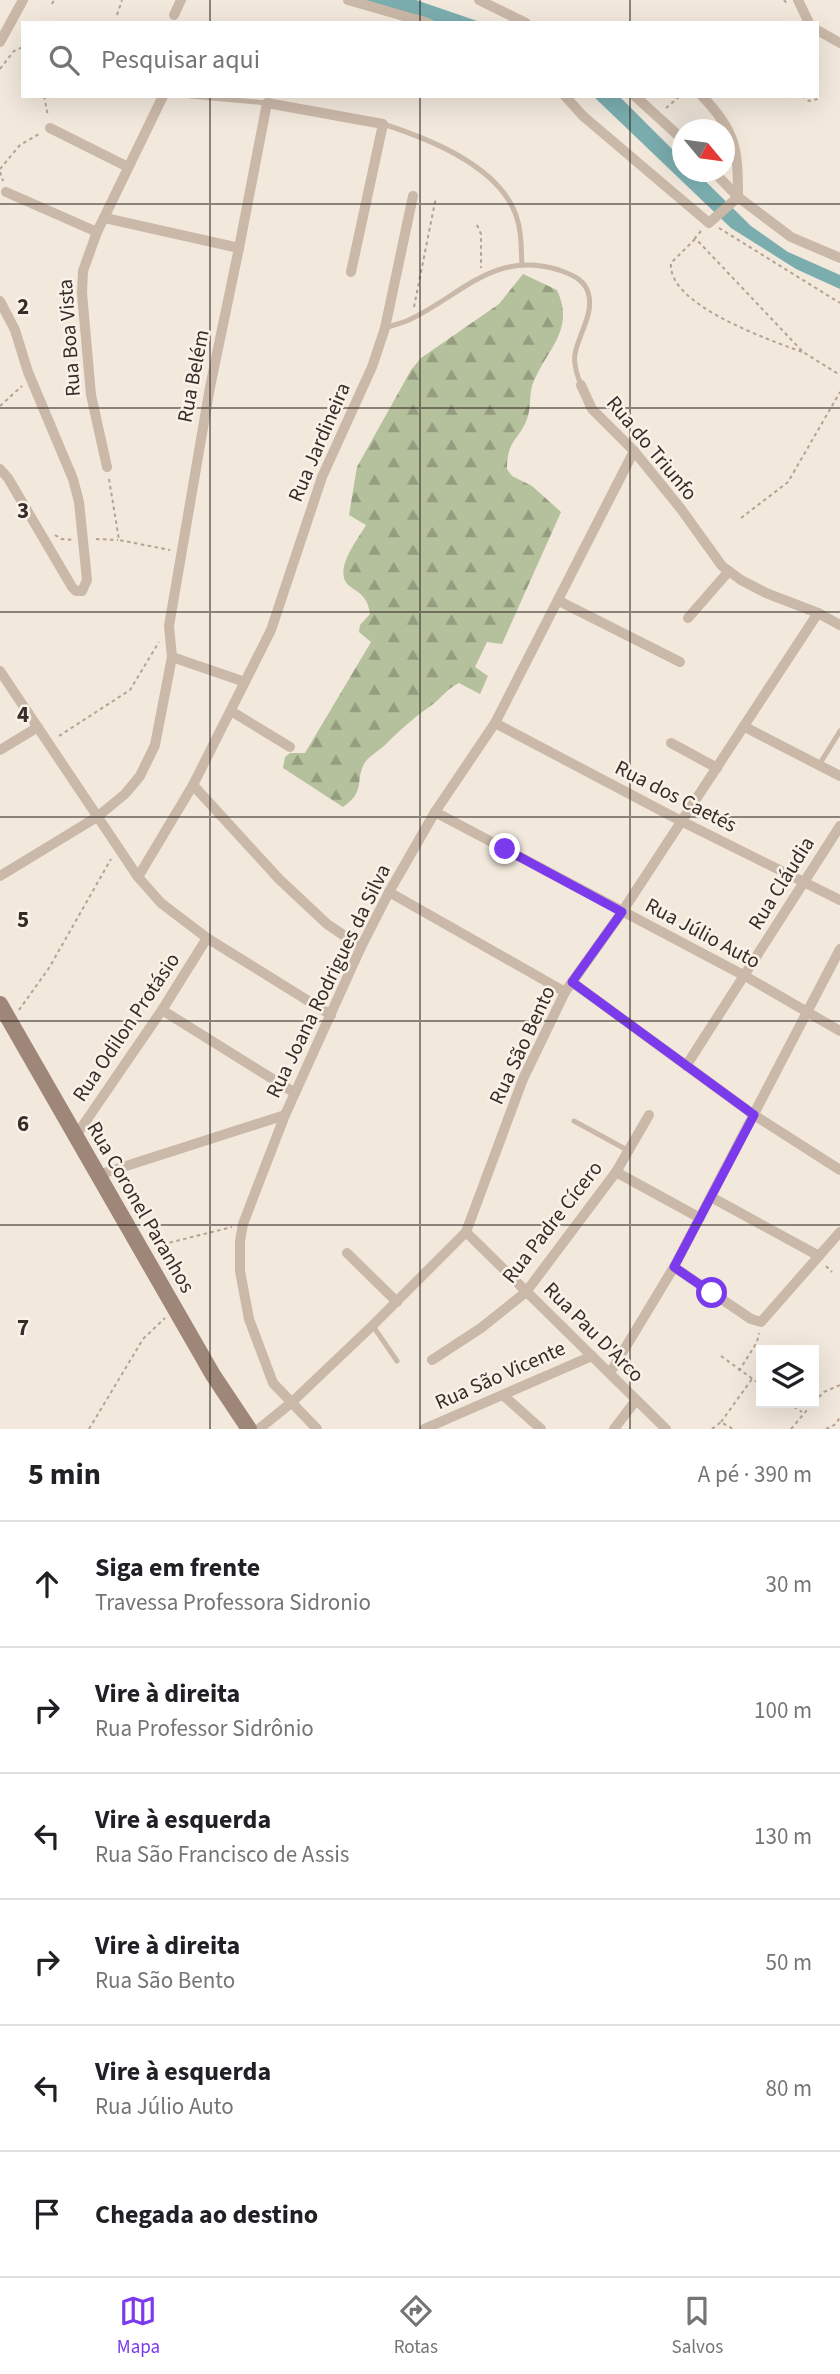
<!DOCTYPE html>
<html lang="pt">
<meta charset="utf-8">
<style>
body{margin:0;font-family:"Source Sans 3",sans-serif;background:#f6f6f6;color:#202124}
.controls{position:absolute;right:21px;bottom:21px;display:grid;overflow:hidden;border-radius:0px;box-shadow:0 7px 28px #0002}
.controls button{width:63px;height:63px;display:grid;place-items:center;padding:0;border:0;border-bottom:2px solid #e0e0e0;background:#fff;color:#202124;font:35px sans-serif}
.compass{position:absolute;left:672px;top:119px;width:63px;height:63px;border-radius:50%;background:#fff;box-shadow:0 7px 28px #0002;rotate:119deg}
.stop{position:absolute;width:21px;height:21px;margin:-16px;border:5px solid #7c3aed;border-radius:50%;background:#fff}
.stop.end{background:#7c3aed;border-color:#fff;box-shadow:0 2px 7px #0008}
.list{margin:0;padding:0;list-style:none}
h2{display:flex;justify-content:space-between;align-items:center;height:91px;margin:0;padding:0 28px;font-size:30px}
h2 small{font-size:23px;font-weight:400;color:#757577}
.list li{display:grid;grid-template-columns:46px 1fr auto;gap:21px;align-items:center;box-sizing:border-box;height:126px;padding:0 28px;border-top:2px solid #e0e0e0}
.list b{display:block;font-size:26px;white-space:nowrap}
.list p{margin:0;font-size:23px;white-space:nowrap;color:#757577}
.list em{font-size:23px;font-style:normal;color:#757577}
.icon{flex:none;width:38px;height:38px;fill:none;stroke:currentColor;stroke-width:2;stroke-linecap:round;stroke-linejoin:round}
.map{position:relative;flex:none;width:840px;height:1429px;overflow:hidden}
.search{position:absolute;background:#fff;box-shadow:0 7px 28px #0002;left:21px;right:21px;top:21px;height:77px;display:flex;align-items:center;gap:18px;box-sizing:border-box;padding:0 24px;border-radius:0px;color:#757577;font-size:26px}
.sheet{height:847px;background:#fff}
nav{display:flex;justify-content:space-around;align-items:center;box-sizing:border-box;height:98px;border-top:2px solid #e0e0e0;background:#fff;font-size:19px;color:#757577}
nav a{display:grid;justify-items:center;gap:4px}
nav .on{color:#7c3aed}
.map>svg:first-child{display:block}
</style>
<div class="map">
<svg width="840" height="1429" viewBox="0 0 840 1429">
<defs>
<pattern id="forest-firs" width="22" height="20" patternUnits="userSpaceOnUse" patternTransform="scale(1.75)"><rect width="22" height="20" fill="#b5c19c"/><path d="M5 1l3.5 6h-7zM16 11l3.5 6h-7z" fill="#949d7f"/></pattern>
</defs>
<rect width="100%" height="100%" fill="#f2e8dc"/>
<!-- forest -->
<path fill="url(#forest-firs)" d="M 523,274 L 557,290 C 576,332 545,350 532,386 C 529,397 531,409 527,419 C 519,440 507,440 507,469 L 512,476 L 532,486 L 561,512 L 502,644 L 487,642 L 475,667 L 488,676 L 480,694 L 459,683 C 446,689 440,700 429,707 C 412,719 399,731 384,746 C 377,752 368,757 364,764 C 355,781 366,791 343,807 L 283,768 L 285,757 L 290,753 L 305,753 L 371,642 L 359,632 L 360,625 L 370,614 C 367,588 348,592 344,578 C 340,561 358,539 366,525 L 349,515 L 357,467 L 411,370 L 421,358 L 499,304 Z"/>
<!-- water -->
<g fill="#7badaf">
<polygon points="354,0 416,0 483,23 439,23 424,17"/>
<polygon points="593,96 619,96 682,159 682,172 696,172 751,226 788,252 840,275 840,289 796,269 731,228"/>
</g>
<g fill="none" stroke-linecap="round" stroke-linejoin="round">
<!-- path -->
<g stroke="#b6a292" stroke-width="2" stroke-dasharray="3.5 3.5" stroke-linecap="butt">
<polyline points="784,0 788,5"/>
<polyline points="52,4 54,0"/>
<polyline points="117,15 122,0"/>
<polyline points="0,69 14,51 23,47"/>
<polyline points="44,96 48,116"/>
<polyline points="802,96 809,101 818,99 817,89"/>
<polyline points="666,108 680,96"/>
<polyline points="0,169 20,145 41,133"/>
<polyline points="0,172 3,181"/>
<polyline points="477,225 481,234 481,268"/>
<polyline points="719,228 840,303"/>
<polyline points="701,231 695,238 803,352 840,375"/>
<path d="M 695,239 L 671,263 C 667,305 770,340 802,352"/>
<polyline points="414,307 436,197"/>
<polyline points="0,406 22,386"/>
<polyline points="109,479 119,540 170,550"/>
<polyline points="741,518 788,482 840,392"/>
<polyline points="55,535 61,539 73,540"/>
<polyline points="96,539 118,540"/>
<polyline points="59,736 130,690 159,642"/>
<polyline points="19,1010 49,968 111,859"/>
<polyline points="156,1246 232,1227"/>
<polyline points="826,1266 832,1272"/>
<polyline points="721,1356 761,1385"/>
<polyline points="739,1371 757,1342 759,1333"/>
<polyline points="814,1402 824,1392 840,1385"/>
<polyline points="788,1403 802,1412"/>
<polyline points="721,1422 752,1379"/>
<polyline points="89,1429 143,1339 165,1318"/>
<polyline points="712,1429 721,1422 733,1429"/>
<polyline points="791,1429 813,1403"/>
<polyline points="826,1429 836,1424 840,1417"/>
</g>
<!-- lane -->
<g stroke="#cab8a8" stroke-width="5">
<polyline points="190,96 267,103"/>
<path d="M 383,124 C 430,139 505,168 518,222 C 522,236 521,251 522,265"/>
<path d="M 385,328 C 394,325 403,323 411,319 C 463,294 494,250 559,270 C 573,275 586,280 589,296 C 593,315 578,336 575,354 C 573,364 577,375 581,385"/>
<polyline points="819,765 840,731"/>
<polyline points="574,1121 629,1151"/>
<polyline points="373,1326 397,1361"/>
</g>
<!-- street -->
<g stroke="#cab8a8" stroke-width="10">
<polyline points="348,0 428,23"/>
<polyline points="479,0 526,23"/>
<polyline points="798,0 809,23"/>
<polyline points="174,15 181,0"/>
<polyline points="817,30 840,43"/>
<polyline points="0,42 23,0"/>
<path d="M 565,96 L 583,116 L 709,223 L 738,197 C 738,149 736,131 702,96"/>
<polyline points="635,96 682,139"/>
<polyline points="50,128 128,167"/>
<polyline points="714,172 738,197 791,237 840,258"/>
<polyline points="6,192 97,232"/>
<polyline points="105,218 239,248"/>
<polyline points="0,301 15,330 28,372 73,479 79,502 87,580 82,591 76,591 72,587 8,478 0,469"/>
<polyline points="581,385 592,409 634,451 681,509 722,566 741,580 766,593 818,613 840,625"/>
<polyline points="107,467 91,395 82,293 83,271 97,232 163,96"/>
<polyline points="559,601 680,662"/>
<polyline points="688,618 729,571"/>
<polyline points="172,657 245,682"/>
<polyline points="0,671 138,877 161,903 207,938 331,1015"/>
<polyline points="231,711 290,747"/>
<polyline points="495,723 681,821 840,900"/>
<polyline points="745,727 840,776"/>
<polyline points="671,743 717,768"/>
<polyline points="0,750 38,727"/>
<polyline points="193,785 279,879 327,924 361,947"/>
<polyline points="435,812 745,976 840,1031"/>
<polyline points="0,876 97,817 125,794 140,776 155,745 172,657 169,626 210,387 239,248 267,103 383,124 351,272"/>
<polyline points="138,877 193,785 271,630 322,477 372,367 385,328 413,196"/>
<polyline points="389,892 565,992"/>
<polyline points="572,982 754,1115 840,1170"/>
<polyline points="162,1010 295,1093"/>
<polyline points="686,1066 840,826"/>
<polyline points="75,1137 162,1010 207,938"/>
<polyline points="616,1172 700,1218"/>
<polyline points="98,1175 285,1115"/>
<polyline points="711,1197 819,1256"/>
<polyline points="466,1232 666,1429"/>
<polyline points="347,1253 397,1302"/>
<polyline points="674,1267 751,1319 761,1322 840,1232"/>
<polyline points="432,1360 481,1328 526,1292 616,1172 649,1115"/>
<polyline points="610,1373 674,1267 840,949"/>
<polyline points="503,1395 541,1429"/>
<polyline points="259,1429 291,1403 372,1326 466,1232 523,1079 565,992 622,912 818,613"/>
<polyline points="317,1429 273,1383 249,1319 240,1271 240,1241 243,1224 285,1115 361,947 389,892 435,812 495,723 634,451"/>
<polyline points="424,1429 592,1356"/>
<polyline points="614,1429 636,1400"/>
</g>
<!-- secondary -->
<polyline stroke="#9e8779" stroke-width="16" points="0,1004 213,1375 249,1429"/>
</g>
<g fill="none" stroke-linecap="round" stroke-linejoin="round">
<!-- route -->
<polyline stroke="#7c3aed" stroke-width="9" points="505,849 622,912 572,982 754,1115 674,1267 712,1293"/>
</g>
<!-- grid -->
<path fill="none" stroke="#372d28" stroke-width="2" stroke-opacity="0.55" d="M 210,0 L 210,23M 420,0 L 420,23M 630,0 L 630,23M 210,96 L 210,1429M 420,96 L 420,1429M 630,96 L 630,1429M 0,204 L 840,204M 0,408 L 840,408M 0,612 L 840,612M 0,817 L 840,817M 0,1021 L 840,1021M 0,1225 L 840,1225"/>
<g text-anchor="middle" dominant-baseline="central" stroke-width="5" stroke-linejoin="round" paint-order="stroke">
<!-- street labels -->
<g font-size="21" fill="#372d28" stroke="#faf2e9">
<text transform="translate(69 338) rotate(-94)">Rua Boa Vista</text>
<text transform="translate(193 376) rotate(-79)">Rua Belém</text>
<text transform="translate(319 442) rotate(-67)">Rua Jardineira</text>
<text transform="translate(652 448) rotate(50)">Rua do Triunfo</text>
<text transform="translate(676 796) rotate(27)">Rua dos Caetés</text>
<text transform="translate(781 883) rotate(-58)">Rua Cláudia</text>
<text transform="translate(703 933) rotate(28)">Rua Júlio Auto</text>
<text transform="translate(328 981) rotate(-64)">Rua Joana Rodrigues da Silva</text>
<text transform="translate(126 1027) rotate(-56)">Rua Odilon Protásio</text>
<text transform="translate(522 1045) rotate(-65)">Rua São Bento</text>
<text transform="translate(141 1207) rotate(60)">Rua Coronel Paranhos</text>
<text transform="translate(552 1222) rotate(-52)">Rua Padre Cícero</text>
<text transform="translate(594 1332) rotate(45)">Rua Pau D'Arco</text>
<text transform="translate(500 1375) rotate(-24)">Rua São Vicente</text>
</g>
</g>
<g font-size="23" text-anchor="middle" font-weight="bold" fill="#372d28" stroke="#faf2e9" stroke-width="5" stroke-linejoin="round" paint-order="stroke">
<text x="23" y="314">2</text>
<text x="23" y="518">3</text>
<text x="23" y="722">4</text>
<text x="23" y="927">5</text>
<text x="23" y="1131">6</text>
<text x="23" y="1335">7</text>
</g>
</svg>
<div class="controls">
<button><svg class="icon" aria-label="layers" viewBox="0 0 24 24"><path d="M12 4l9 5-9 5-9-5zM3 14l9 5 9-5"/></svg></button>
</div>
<svg class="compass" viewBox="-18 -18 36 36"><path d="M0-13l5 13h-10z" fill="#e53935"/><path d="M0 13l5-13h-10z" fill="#757577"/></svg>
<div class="stop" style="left:712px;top:1293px"></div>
<div class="stop end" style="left:505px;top:849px"></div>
<div class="search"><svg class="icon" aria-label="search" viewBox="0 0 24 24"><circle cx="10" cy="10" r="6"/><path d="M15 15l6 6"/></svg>Pesquisar aqui</div>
</div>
<section class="sheet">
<h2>5 min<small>A pé · 390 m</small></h2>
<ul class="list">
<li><svg class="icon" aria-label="ahead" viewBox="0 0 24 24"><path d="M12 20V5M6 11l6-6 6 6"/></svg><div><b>Siga em frente</b><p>Travessa Professora Sidronio</p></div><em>30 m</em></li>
<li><svg class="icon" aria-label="right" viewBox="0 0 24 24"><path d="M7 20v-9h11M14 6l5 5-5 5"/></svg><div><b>Vire à direita</b><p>Rua Professor Sidrônio</p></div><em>100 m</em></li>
<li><svg class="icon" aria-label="left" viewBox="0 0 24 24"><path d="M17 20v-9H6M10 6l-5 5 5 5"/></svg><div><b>Vire à esquerda</b><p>Rua São Francisco de Assis</p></div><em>130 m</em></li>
<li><svg class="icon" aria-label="right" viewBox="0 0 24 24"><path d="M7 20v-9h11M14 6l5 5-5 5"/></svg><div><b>Vire à direita</b><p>Rua São Bento</p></div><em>50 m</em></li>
<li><svg class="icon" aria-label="left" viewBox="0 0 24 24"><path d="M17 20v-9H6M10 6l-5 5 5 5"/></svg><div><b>Vire à esquerda</b><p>Rua Júlio Auto</p></div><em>80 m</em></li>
<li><svg class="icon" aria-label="arrive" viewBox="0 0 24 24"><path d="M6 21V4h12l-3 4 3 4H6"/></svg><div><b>Chegada ao destino</b></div></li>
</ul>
</section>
<nav>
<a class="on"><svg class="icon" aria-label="map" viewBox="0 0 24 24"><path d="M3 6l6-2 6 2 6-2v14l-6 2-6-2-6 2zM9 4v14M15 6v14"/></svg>Mapa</a>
<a><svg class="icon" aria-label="directions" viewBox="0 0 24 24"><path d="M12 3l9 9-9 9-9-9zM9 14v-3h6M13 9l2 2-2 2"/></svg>Rotas</a>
<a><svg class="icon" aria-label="saved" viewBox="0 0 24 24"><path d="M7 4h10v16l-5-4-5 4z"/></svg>Salvos</a>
</nav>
